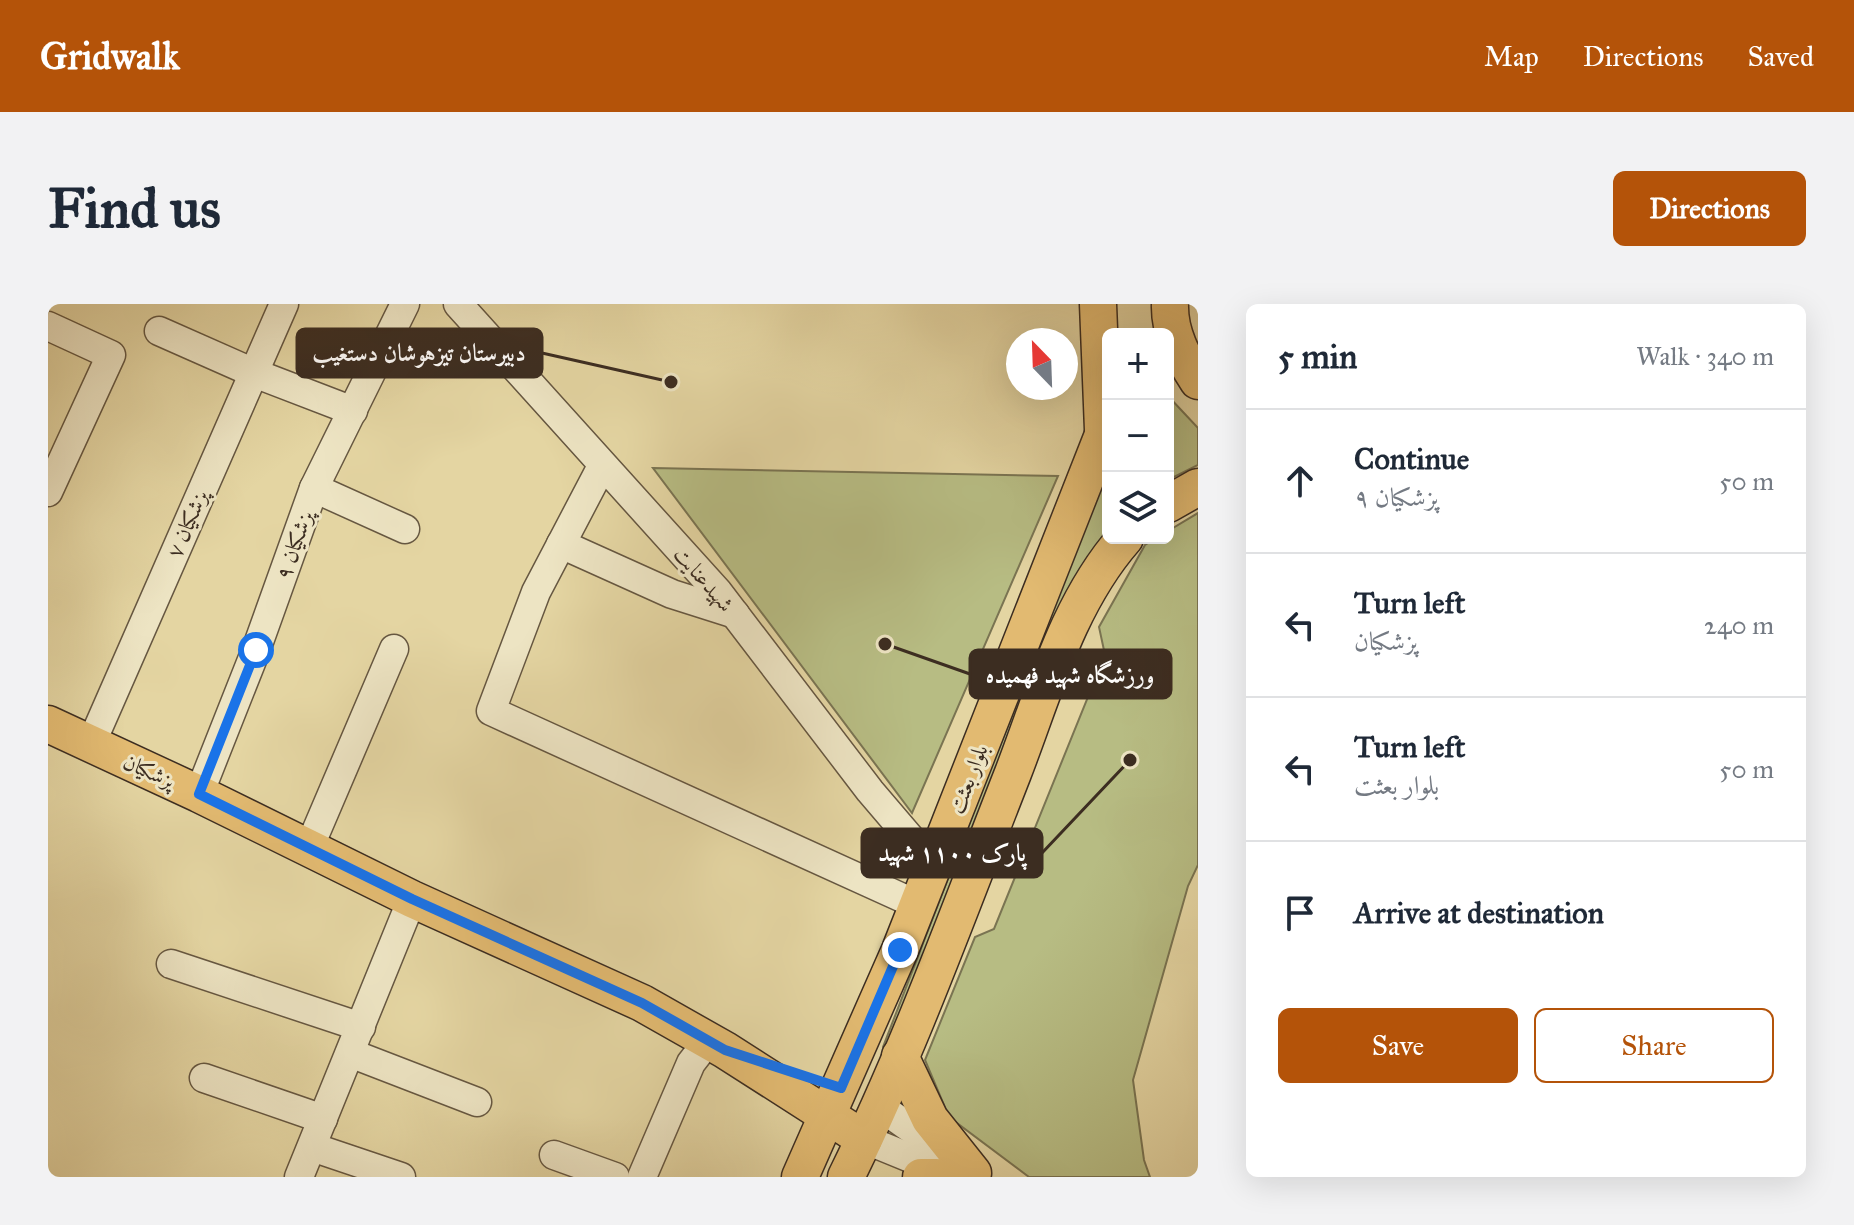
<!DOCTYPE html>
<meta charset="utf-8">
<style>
body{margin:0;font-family:"IM FELL Great Primer",Amiri,serif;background:#f2f2f3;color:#1f2937}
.controls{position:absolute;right:24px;top:24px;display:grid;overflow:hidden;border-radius:12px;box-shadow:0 8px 32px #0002}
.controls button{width:72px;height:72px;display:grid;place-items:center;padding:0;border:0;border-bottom:2px solid #e0e1e3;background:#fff;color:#1f2937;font:40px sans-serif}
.compass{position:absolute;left:958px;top:24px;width:72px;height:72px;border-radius:50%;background:#fff;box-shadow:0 8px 32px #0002;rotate:337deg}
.stop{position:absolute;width:24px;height:24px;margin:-18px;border:6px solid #1a73e8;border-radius:50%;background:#fff}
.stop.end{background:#1a73e8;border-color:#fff;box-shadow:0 2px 8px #0008}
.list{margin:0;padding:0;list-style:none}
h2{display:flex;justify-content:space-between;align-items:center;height:104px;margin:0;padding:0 32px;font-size:34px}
h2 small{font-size:26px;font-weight:400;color:#747a83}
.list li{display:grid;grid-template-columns:52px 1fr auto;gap:24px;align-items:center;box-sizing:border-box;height:144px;padding:0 32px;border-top:2px solid #e0e1e3}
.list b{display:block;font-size:30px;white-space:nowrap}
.list p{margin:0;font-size:26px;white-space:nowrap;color:#747a83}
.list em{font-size:26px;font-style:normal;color:#747a83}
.actions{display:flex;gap:16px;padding:24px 32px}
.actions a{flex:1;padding:18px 0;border:2px solid #b45309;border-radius:12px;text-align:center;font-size:28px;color:#b45309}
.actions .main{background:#b45309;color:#fff}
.icon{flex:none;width:44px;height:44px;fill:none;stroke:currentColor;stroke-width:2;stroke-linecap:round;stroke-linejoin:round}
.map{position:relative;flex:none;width:1150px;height:873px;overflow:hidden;border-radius:12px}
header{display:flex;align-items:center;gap:48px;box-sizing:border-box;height:112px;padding:0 40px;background:#b45309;color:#fff}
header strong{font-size:38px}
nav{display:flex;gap:44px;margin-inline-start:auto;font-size:28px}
.intro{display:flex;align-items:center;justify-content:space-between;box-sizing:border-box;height:192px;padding:0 48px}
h1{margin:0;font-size:56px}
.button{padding:20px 36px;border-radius:12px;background:#b45309;color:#fff;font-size:28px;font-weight:700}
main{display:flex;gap:48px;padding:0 48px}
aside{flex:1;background:#fff;border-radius:12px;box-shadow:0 8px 32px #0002}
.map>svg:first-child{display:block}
</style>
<header>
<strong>Gridwalk</strong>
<nav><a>Map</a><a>Directions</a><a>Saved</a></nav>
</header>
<div class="intro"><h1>Find us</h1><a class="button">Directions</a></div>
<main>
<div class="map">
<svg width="1150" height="873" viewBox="0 0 1150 873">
<rect width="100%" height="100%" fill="#e4d5a2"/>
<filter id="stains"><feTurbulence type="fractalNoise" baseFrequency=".0025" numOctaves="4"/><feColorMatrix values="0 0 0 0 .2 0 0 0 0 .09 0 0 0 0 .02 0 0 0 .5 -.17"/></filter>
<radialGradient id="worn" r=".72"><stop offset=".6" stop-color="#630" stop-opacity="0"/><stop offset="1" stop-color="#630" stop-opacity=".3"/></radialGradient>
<!-- green -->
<g fill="#b7bc83" stroke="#7a7452" stroke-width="2">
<polygon points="1120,92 1150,124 1150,161 1120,176"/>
<polygon points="605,164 1010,172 864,509"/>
<polygon points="1060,168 1060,225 1023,291 837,748 835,743 1038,217"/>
<polygon points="1150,209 1150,561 1140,582 1085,776 1096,856 1102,873 981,873 901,813 877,756 927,633 946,625 1057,351 1051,323 1097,241 1108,234 1120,234 1120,227"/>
</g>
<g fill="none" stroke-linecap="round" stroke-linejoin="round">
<!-- minor casing -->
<g stroke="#665741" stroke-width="31">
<g id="minor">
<polyline points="410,0 670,288 822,487 886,562"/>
<polyline points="0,22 63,51 0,188"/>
<polyline points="111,27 206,69 305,107"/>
<polyline points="554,162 488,288 443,407 870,601"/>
<polyline points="266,184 357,225"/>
<polyline points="513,240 624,290 687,310"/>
<polyline points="43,440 236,0"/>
<polyline points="151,490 208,346 266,184 357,0"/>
<polyline points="261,544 346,345"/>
<polyline points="123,660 313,723"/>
<polyline points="302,749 429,798"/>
<polyline points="156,774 275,815"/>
<polyline points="831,802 903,853"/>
<polyline points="816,835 904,871"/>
<polyline points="264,843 353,873"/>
<polyline points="506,851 567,873"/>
<polyline points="251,873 364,595"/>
<polyline points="594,873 643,759 660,737"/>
</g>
</g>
<!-- major casing -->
<g stroke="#3c2d21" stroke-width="39">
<g id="major">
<polyline points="1050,0 1055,126"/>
<path d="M 1122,0 C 1121,29 1135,54 1150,77"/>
<polyline points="1120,200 1150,183"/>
<polyline points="0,420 151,490 364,595 594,699 677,746 816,835"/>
<polyline points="852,752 882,815 925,869"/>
<polyline points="752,873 852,646 1060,118"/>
<path d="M 798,873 C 862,743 912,604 965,469 C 996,389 1019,300 1077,234"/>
<polyline points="873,873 888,873"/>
</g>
</g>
<!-- minor -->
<use href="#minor" stroke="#ede4c3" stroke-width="28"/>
<!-- major -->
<use href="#major" stroke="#e2ba71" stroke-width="36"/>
</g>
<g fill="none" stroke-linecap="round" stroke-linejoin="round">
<!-- route -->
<polyline stroke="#1a73e8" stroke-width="10" points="208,346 151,490 364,595 594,699 677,746 793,784 852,646"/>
</g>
<g text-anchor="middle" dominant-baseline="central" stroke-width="6" stroke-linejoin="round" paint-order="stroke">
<!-- street labels -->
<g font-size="22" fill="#3c2d21" stroke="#ede4c3">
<text transform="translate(139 220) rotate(-66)">پزشکیان ۷</text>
<text transform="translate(246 241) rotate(-70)">پزشکیان ۹</text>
<text transform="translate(656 275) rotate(49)">شهیدعنایت</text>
<text transform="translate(101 467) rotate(24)">پزشکیان</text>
<text transform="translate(920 475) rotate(-69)">بلوار بعثت</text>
</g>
</g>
<!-- callouts -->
<path fill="none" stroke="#3c2d21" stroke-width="3" d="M623 78L494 49M837 340L922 370M1082 456L994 549"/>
<g fill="#3c2d21" stroke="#ede4c3" stroke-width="3">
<circle cx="623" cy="78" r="8"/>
<circle cx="837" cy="340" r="8"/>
<circle cx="1082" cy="456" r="8"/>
</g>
<g fill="#3c2d21" stroke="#3c2d21" stroke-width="3">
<rect x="249" y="25" width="245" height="48" rx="8"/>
<rect x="922" y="346" width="201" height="48" rx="8"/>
<rect x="814" y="525" width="180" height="48" rx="8"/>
</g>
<g font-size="24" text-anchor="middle" font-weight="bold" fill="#fff">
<text x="371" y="57">دبیرستان تیزهوشان دستغيب</text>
<text x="1022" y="379">ورزشگاه شهید فهمیده</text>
<text x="904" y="557">پارک ۱۱۰۰ شهید</text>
</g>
<rect width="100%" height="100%" filter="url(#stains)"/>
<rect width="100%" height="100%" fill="url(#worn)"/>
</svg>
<div class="controls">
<button>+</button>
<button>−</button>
<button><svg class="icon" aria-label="layers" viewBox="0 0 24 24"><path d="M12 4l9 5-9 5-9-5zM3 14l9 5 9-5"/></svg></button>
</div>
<svg class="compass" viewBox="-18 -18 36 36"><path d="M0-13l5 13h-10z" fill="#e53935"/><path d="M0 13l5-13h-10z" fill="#747a83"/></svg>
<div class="stop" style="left:208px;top:346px"></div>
<div class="stop end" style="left:852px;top:646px"></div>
</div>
<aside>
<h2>5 min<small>Walk · 340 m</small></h2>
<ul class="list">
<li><svg class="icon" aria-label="ahead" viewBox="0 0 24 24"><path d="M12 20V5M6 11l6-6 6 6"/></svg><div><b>Continue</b><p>پزشکیان ۹</p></div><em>50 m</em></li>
<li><svg class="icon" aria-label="left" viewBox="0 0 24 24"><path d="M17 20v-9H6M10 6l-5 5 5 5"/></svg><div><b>Turn left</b><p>پزشکیان</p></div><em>240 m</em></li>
<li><svg class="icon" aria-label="left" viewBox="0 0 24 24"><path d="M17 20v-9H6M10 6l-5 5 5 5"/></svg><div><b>Turn left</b><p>بلوار بعثت</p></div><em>50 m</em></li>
<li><svg class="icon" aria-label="arrive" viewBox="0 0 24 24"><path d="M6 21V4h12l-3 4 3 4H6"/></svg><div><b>Arrive at destination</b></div></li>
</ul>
<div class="actions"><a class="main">Save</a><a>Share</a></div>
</aside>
</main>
